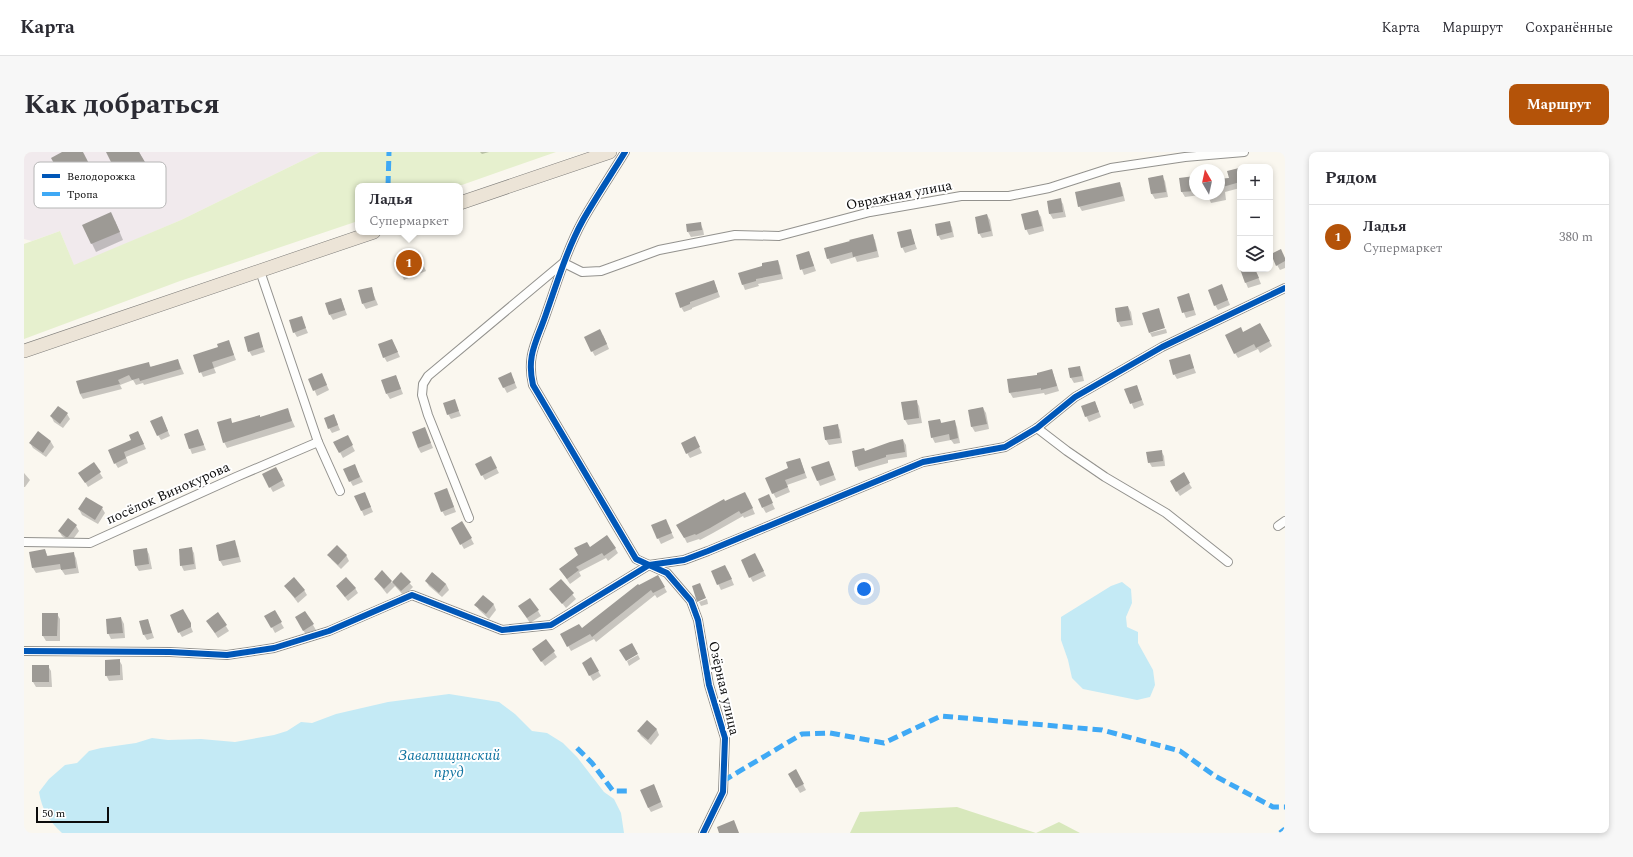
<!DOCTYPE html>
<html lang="ru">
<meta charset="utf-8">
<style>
body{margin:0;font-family:Spectral,serif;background:#f7f7f7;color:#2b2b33}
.controls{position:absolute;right:12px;top:12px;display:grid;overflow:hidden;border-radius:8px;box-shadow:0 2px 6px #0003}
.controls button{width:36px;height:36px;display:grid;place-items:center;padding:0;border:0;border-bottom:1px solid #e1e1e2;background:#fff;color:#2b2b33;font:20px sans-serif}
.compass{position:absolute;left:1165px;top:12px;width:36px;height:36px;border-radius:50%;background:#fff;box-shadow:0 2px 6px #0003;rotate:351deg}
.scale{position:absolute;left:12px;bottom:10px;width:73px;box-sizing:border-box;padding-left:4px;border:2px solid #0c0c0c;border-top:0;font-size:11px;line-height:14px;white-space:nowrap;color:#0c0c0c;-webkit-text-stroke:3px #fff;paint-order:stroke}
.you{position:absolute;left:840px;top:437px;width:14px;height:14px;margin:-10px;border:3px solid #fff;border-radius:50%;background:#1a73e8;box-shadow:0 0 0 6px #1a73e833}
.badge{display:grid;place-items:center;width:26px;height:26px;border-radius:50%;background:#b45309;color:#fff;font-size:13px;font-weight:700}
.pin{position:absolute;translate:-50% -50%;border:2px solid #fff;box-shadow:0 1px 4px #0006}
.popup{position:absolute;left:331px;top:31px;width:108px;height:52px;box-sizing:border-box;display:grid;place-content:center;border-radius:8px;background:#fff;filter:drop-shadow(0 1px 3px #0005);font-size:13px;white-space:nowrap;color:#7c7c81}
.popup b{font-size:15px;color:#2b2b33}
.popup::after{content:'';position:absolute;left:50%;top:100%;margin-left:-8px;border:8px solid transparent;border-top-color:#fff}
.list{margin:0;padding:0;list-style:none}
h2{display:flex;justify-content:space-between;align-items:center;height:52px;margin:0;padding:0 16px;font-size:17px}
h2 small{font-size:13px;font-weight:400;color:#7c7c81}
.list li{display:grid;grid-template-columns:26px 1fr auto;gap:12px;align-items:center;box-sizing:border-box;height:64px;padding:0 16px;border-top:1px solid #e1e1e2}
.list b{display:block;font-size:15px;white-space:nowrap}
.list p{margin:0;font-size:13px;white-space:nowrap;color:#7c7c81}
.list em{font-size:13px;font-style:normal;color:#7c7c81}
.icon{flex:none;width:22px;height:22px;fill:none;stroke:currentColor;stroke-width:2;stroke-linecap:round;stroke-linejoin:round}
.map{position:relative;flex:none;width:1261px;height:681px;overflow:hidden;border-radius:8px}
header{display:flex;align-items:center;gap:24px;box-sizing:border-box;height:56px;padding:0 20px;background:#fff;border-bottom:1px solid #e1e1e2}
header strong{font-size:19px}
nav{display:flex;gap:22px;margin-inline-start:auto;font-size:14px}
.intro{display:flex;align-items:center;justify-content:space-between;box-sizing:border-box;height:96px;padding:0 24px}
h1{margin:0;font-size:28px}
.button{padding:10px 18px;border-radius:8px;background:#b45309;color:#fff;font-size:14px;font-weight:700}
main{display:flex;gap:24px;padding:0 24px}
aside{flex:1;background:#fff;border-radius:8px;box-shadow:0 2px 6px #0003}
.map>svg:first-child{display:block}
</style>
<header>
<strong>Карта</strong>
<nav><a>Карта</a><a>Маршрут</a><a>Сохранённые</a></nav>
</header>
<div class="intro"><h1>Как добраться</h1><a class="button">Маршрут</a></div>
<main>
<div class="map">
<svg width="1261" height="681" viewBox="0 0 1261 681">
<rect width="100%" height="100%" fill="#faf7ef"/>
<!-- industrial -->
<polygon fill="#f1eaed" points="0,0 296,0 157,68 50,114 36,79 8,89 0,87"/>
<!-- green -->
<polygon fill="#e6f0ce" points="296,0 532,0 435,34 334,34 334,69 156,129 0,187 0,92 36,79 50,113 157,68"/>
<!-- forest -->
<polygon fill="#d8e8bc" points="933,655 1012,681 1035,670 1056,681 826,681 836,660"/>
<!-- water -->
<g fill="#c4eaf5">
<polygon points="1098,430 1107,437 1108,451 1102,465 1103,475 1114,480 1114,491 1129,518 1131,533 1126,545 1113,548 1059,537 1048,526 1044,508 1037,488 1037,465 1087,434"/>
<path d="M 425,542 L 475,550 L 491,562 L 508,579 L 523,581 L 539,591 L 553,605 L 580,640 L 590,647 L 597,661 L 600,681 L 38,681 C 25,669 18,658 15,640 L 25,627 L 41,613 L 53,611 L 65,599 L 77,596 L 112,591 L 128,586 L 144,588 L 177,587 L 211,590 L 250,583 L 263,579 L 277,570 L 288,571 L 312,562 L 364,550 Z"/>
</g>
<!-- shadow -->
<g fill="#0003">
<polygon points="40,0 58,0 81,42 56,55 49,45"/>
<polygon points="83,0 115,0 126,21 101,34"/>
<polygon points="456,0 465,0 458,2"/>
<polygon points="1214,17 1216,20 1216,36 1201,40 1202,48 1187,51 1183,42 1161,45 1158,40 1156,27 1171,25 1171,42 1195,42 1195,28 1206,26"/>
<polygon points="1138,24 1141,29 1144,45 1131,47 1128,42 1126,26"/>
<polygon points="1095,31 1098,36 1101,49 1058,59 1055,54"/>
<polygon points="1036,47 1039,52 1042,65 1029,67 1026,62 1024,49"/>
<polygon points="1014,60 1017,65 1020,79 1005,83 1002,77"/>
<polygon points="963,63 966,68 969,84 958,86 955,81"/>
<polygon points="91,69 99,88 72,100 59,73"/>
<polygon points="925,70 928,75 930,85 917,88 914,83"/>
<polygon points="676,71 679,77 680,83 667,85 664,80"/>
<polygon points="886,78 893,97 881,101 878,95"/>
<polygon points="848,83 851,88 855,105 833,110 831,105 807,112 804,106"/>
<polygon points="785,100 792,119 780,123 773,104"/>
<polygon points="396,105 402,119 380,128 372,109"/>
<polygon points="1261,107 1261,116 1256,118 1253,113"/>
<polygon points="754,109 756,114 759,127 734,132 735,134 721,138 715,122"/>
<polygon points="1221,117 1231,117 1237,132 1224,136 1222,131"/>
<polygon points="690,129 696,145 668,156 668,157 660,160 657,155"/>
<polygon points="1198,134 1206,153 1194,158 1191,153"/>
<polygon points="347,136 354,153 342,157 339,152"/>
<polygon points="1165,142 1172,163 1162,166 1154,146"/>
<polygon points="317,147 323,163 309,168 306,163"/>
<polygon points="1104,155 1107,160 1109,173 1097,175 1094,170 1092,157"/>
<polygon points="277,165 284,181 273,185 270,180"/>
<polygon points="1236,172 1248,194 1236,201 1234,197 1214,206 1211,201"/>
<polygon points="1142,177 1143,181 1128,185 1126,181"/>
<polygon points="234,182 241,200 228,204 225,199"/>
<polygon points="579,183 585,197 571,204 568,199"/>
<polygon points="368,188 376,205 363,210 360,205"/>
<polygon points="207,195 212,208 190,216 192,221 179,225 170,204"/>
<polygon points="1165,203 1172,221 1153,227 1150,222"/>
<polygon points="154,208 160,222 120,233 119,231 112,233 109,228 96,233 98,237 59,247 56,242 125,212 127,215"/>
<polygon points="1055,215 1058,220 1060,229 1050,231 1047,226 1045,217"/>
<polygon points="1028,218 1035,239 1021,243 1020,241 989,246 986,241 984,228 1014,223"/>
<polygon points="372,224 379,242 366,247 363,242"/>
<polygon points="475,226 489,226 493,236 483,241"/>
<polygon points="300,227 305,238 293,244 286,228"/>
<polygon points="1113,234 1120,253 1110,257 1102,238"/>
<polygon points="430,248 437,264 427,267 424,262"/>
<polygon points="892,249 895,254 898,271 884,273 881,268 879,251"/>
<polygon points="1071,250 1077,265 1065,270 1062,264"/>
<polygon points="959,256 962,261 965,277 951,280 948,275 945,258"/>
<polygon points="263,257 271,275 203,296 200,290 206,267 209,272 237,266"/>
<polygon points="43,262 46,267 39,276 30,270 27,264"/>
<polygon points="310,263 316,278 308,281 305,276"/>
<polygon points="916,268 918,272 931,270 933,275 936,291 930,292 927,288 911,291 908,285"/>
<polygon points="140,270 146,284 137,288 134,283"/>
<polygon points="813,273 816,278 818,291 805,293 802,288 800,275"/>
<polygon points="401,277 409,296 397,301 394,296"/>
<polygon points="174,278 182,298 168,302 161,283"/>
<polygon points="114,280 122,297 102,305 104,311 94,316 91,311"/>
<polygon points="14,281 27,290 30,295 22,305 9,296 6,291"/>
<polygon points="323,284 331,299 319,306 311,291"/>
<polygon points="879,288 882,293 883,305 864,308 864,311 835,319 832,314 842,300"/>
<polygon points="673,291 678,301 666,306 663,301"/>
<polygon points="1137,299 1140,304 1141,314 1128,315 1125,310"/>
<polygon points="776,307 783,326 763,333 766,340 752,346 749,341 765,316"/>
<polygon points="469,310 475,321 461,328 458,323"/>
<polygon points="70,312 79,326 64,335 56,321"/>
<polygon points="330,313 339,330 329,334 326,329"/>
<polygon points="807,315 812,328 796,334 789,316"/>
<polygon points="0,321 6,328 1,335 0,335"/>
<polygon points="255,321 261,334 249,340 246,335"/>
<polygon points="1159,322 1168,336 1156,344 1147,330"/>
<polygon points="425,342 432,360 421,364 418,359"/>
<polygon points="332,345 343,346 349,360 340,364"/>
<polygon points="724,346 731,362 720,366 719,364 689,381 676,388 675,387 663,391 654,373 701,350"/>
<polygon points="747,349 751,357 742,361 739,356"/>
<polygon points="78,356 81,361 74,372 58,363 55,357"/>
<polygon points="44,368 52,374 55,379 47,390 38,384 35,379"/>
<polygon points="438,370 450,392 440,397 428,376"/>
<polygon points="644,373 650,386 637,392 628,374"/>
<polygon points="210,390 213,395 217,410 199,414 196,409 193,394"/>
<polygon points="167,396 170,401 172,417 160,419 157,413"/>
<polygon points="565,396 591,396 594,401 584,409 582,406 555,420 557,424 546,432 536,417"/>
<polygon points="122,397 125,402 128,417 115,419 112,414 110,398"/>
<polygon points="21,398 24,405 49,401 52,406 55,421 41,423 37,417 12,421 9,416"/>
<polygon points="305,403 322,403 325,409 317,417 308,408"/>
<polygon points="734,408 742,424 729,430 726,425"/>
<polygon points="688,419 704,419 710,433 697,438"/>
<polygon points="358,420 368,431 377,422 389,435 380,444 371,434 363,442 351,427"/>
<polygon points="409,421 422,432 425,438 418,445 405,434 402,429"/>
<polygon points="634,424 643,440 633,446 631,443 572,490 570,487 547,499 538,483 557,478 615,434"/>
<polygon points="537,428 552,447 542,456 527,437"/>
<polygon points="261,434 280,438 283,443 274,451"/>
<polygon points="313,435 331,436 334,441 324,449"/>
<polygon points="459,444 470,453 472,458 465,467 455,458 452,453"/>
<polygon points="683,447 684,452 677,454 675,450"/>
<polygon points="250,459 260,476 251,481 242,464"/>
<polygon points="498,459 514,459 517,464 506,471"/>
<polygon points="281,460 292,478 282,483 272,465"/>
<polygon points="33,462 36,467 36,489 22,489 19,484"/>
<polygon points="194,462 205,479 194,486 186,474"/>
<polygon points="162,463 169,480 158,485 155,480"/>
<polygon points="97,466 100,472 101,486 87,487 84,481"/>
<polygon points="124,468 130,486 123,488 120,483"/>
<polygon points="522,488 533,505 521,514 509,498"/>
<polygon points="614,503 616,507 605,514 603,509"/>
<polygon points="567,507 577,524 569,529 559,511"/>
<polygon points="95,508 98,513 99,528 85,529 82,523"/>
<polygon points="9,514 24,514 27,519 28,535 12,535 9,530"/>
<polygon points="623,570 633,578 635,583 627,593 617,584 614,579"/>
<polygon points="772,619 782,638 776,641 765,622"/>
<polygon points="632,638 639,655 627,660 624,655"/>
</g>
<!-- building -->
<g fill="#9d9a95">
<polygon points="38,0 59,0 75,31 49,45 27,6"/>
<polygon points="82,0 115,0 121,10 94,24"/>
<polygon points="1215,16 1216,30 1195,36 1195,27 1205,26 1203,19"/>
<polygon points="1139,23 1142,40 1127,42 1124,26"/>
<polygon points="1171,24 1171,39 1157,40 1155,26"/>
<polygon points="1096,30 1099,44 1054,55 1051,40"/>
<polygon points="1037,46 1039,60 1025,62 1023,49"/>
<polygon points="1014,58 1018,74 1001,78 997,62"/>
<polygon points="87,60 96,80 67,92 58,73"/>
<polygon points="963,62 967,79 954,82 951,65"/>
<polygon points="926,69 928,80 913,84 911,72"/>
<polygon points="677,70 678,78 663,80 662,72"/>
<polygon points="887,77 891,92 877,96 873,80"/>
<polygon points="849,82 853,99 829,105 828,100 803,107 800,96 826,89 825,88"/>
<polygon points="1257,97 1261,106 1261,109 1252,114 1247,102"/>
<polygon points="394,99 400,113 377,123 370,109"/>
<polygon points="785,99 790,114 776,118 772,103"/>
<polygon points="754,108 757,122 732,127 732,129 718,133 714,121 738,114 738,111"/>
<polygon points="1216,117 1231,117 1235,126 1221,131"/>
<polygon points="690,128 694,140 666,150 666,152 656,156 651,141"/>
<polygon points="1198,132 1204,148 1190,154 1184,138"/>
<polygon points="348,135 351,148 338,152 334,138"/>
<polygon points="1165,141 1170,158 1158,161 1153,145"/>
<polygon points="317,146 321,158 305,163 301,151"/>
<polygon points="1104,154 1107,168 1093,170 1091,156"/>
<polygon points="1135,156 1141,176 1125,181 1118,161"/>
<polygon points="278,164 282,176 269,181 265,168"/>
<polygon points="1236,171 1246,189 1232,196 1230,192 1210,202 1201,183 1217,175 1219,180"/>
<polygon points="576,177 583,192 567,200 560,185"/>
<polygon points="235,180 239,195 224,200 220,185"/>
<polygon points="368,187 374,200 359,206 354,192"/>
<polygon points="205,188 210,203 188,210 190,216 175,221 169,203 194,195 193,192"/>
<polygon points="1166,202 1170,216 1149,223 1145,208"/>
<polygon points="154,207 157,217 116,229 115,226 108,228 105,223 94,228 96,232 56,242 52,229 125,210 126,215"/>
<polygon points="1056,214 1058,224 1046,226 1044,216"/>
<polygon points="1028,217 1033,234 1017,238 1017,236 985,241 983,227 1013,223 1013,221"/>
<polygon points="487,220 491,231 479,236 474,226"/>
<polygon points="298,221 303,233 289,239 284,227"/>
<polygon points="372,223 377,237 362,242 357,228"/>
<polygon points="1113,233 1118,248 1106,252 1100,237"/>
<polygon points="431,247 435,259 423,263 419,251"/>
<polygon points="893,248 895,266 880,268 877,250"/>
<polygon points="1071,249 1075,260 1061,265 1057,254"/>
<polygon points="34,254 44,261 36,272 26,264"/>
<polygon points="959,255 963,272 947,275 944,258"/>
<polygon points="264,256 268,269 199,291 193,270 207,266 208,271 236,263 236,265"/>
<polygon points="310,262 314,273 304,277 300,266"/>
<polygon points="138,264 144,279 133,284 126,269"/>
<polygon points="916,267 917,271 931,268 934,286 926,288 925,282 907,286 904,269"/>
<polygon points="814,272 816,286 801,288 799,275"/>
<polygon points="401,275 407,291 394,296 388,280"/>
<polygon points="174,277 180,293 165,297 160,282"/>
<polygon points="14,279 27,289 19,301 5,291"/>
<polygon points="114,279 120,292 100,300 102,306 90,312 84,298 107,288 105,283"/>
<polygon points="324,283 329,293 315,301 309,290"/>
<polygon points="671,284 676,295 662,302 657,291"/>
<polygon points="879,287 881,300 862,303 862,305 831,315 828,299 840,296 841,299 866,290"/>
<polygon points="1138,298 1139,309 1124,311 1122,300"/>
<polygon points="467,304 473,316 457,324 451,312"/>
<polygon points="776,306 781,321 761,328 764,335 748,342 741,326 764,316 762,310"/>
<polygon points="805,309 810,323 793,329 787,315"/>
<polygon points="70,310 77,320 61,331 54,321"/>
<polygon points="331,312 336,325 325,330 319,317"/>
<polygon points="252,315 259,328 245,336 238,322"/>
<polygon points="1160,320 1166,331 1152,340 1146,329"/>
<polygon points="423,336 430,355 417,360 410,341"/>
<polygon points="341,340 347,355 337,359 330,344"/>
<polygon points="721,340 729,356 717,362 715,359 686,376 672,383 671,382 660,386 652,373 700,347 701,349"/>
<polygon points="745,342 749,351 738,356 734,347"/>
<polygon points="62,345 79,355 71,368 54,357"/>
<polygon points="44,366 53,373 44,385 42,385 34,379"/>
<polygon points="642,367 648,381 633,387 627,373"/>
<polygon points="438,369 448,386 436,393 427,376"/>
<polygon points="583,383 592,396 580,404 578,401 552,415 555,418 543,427 535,417 554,403 550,396 563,390 566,395"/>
<polygon points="211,388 215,405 195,409 192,393"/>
<polygon points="313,393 323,403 314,413 303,403"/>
<polygon points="168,395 170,412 156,414 155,397"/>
<polygon points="123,396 125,412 111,414 109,398"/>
<polygon points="21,397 23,404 50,400 52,416 37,418 36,412 8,416 5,400"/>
<polygon points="731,401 740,419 725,426 717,408"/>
<polygon points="701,413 708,427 693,433 687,419"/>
<polygon points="358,418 368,429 360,437 350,427"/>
<polygon points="377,420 387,430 377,439 368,430"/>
<polygon points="408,420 422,432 415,441 401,429"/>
<polygon points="634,423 641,435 629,441 627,438 568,485 566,482 543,495 536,482 555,472 558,476 614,432 615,433"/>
<polygon points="270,425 281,438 271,446 260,434"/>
<polygon points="322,425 332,436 321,445 312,434"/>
<polygon points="537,427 550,441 538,452 525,437"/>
<polygon points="676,431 682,446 673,450 668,434"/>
<polygon points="459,443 470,452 462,462 450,453"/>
<polygon points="506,446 515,458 503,466 494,454"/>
<polygon points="159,457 167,471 167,475 154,481 146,463"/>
<polygon points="251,458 258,470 247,476 240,464"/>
<polygon points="281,459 290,472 279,479 271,465"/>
<polygon points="194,460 203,473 191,481 182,469"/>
<polygon points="18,461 34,461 33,484 18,484"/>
<polygon points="97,465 99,481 83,482 82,467"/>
<polygon points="124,467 128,481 119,483 115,469"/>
<polygon points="522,487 531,499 517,510 508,497"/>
<polygon points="608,491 614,502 602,509 595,498"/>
<polygon points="567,505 575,519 565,524 558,511"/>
<polygon points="96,507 96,523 81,524 81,508"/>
<rect x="8" y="513" width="17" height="17"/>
<polygon points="623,568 633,577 624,588 613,579"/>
<polygon points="772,617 780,632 772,636 764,622"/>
<polygon points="630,632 637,650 624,656 616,638"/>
<polygon points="710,668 715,681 695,681 693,675"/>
</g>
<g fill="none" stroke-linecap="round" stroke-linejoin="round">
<!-- street casing -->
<g stroke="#93928e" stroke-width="10">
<g id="street">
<path d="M 601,0 C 587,23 572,45 559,68 C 543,97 533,131 522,162 C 513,189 502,203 509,233 L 612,407 L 625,413 L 660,408 L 684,399 L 899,310 L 981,295 L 1013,276 L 1051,245 L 1138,195 L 1261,136"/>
<polyline points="540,111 558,120 577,119 635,98 711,83 755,84 846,60 937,44 985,44 1025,36 1087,16 1161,5 1220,0"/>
<polyline points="236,119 294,290 316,339"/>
<polyline points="1013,276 1043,299 1081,325 1142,361 1204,410"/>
<polyline points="445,366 404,263 398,243 399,232 404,224 539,111"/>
<polyline points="1254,374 1261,369"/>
<polyline points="0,390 66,391 212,325 294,290"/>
<polyline points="0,499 146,500 203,503 250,496 305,479 388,443 478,478 527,473 625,413 643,421 667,449 674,468 685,533 701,586 699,640 679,681"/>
</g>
</g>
<!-- primary casing -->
<g stroke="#807f7c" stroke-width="14">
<g id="primary">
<polyline points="436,51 586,0"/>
<polyline points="0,199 350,80"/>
</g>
</g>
<!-- street -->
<use href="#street" stroke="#fefefd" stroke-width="8"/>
<!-- primary -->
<use href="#primary" stroke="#ece4d7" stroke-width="13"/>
<!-- quiet -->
<g stroke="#3fa9f5" stroke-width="5" stroke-dasharray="10 5" stroke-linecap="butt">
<polyline points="364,34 365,0"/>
<polyline points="553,596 568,611 589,639 605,639"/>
<polyline points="699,629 778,582 806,581 860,591 917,564 1078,578 1156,599 1191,624 1249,655 1261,655"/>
<polyline points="1256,681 1261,677"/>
</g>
<!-- cycleway casing -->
<g stroke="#fff" stroke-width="8">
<g id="cycleway">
<path d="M 601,0 C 587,23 572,45 559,68 C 543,97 533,131 522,162 C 513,189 502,203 509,233 L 612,407 L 625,413 L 660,408 L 684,399 L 899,310 L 981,295 L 1013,276 L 1051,245 L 1138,195 L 1261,136"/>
<polyline points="0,499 146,500 203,503 250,496 305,479 388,443 478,478 527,473 625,413 643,421 667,449 674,468 685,533 701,586 699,640 679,681"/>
</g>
</g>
<!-- cycleway -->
<use href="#cycleway" stroke="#0057b8" stroke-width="6"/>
</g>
<g text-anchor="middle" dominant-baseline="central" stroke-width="4" stroke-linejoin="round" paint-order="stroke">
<!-- street labels -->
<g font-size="14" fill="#0c0c0c" stroke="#fff">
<text transform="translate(875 43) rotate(-11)">Овражная улица</text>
<text transform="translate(144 341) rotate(-24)">посёлок Винокурова</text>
<text transform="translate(700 536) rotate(77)">Озёрная улица</text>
</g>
<!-- water labels -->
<g font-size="15" font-style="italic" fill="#1174a1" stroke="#fff">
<text x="425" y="603">Завалищинский<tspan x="425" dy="17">пруд</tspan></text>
</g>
</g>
<!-- legend -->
<rect x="10" y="10" width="132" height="46" rx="6" fill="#fff" stroke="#b6b6b6" stroke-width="1"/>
<rect x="18" y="22" width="18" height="4" fill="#0057b8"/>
<rect x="18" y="40" width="18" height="4" fill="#3fa9f5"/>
<g font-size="11" fill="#0c0c0c">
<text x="43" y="28">Велодорожка</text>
<text x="43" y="46">Тропа</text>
</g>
</svg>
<div class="controls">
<button>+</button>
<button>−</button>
<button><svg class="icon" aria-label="layers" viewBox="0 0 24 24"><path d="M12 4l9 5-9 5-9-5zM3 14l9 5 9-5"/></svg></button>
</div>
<svg class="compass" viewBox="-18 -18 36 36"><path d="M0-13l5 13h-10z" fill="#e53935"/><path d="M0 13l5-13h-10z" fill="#7c7c81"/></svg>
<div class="scale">50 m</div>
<div class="you"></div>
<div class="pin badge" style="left:385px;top:111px">1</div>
<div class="popup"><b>Ладья</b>Супермаркет</div>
</div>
<aside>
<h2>Рядом<small></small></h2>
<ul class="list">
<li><span class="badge">1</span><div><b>Ладья</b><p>Супермаркет</p></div><em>380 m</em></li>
</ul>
</aside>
</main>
